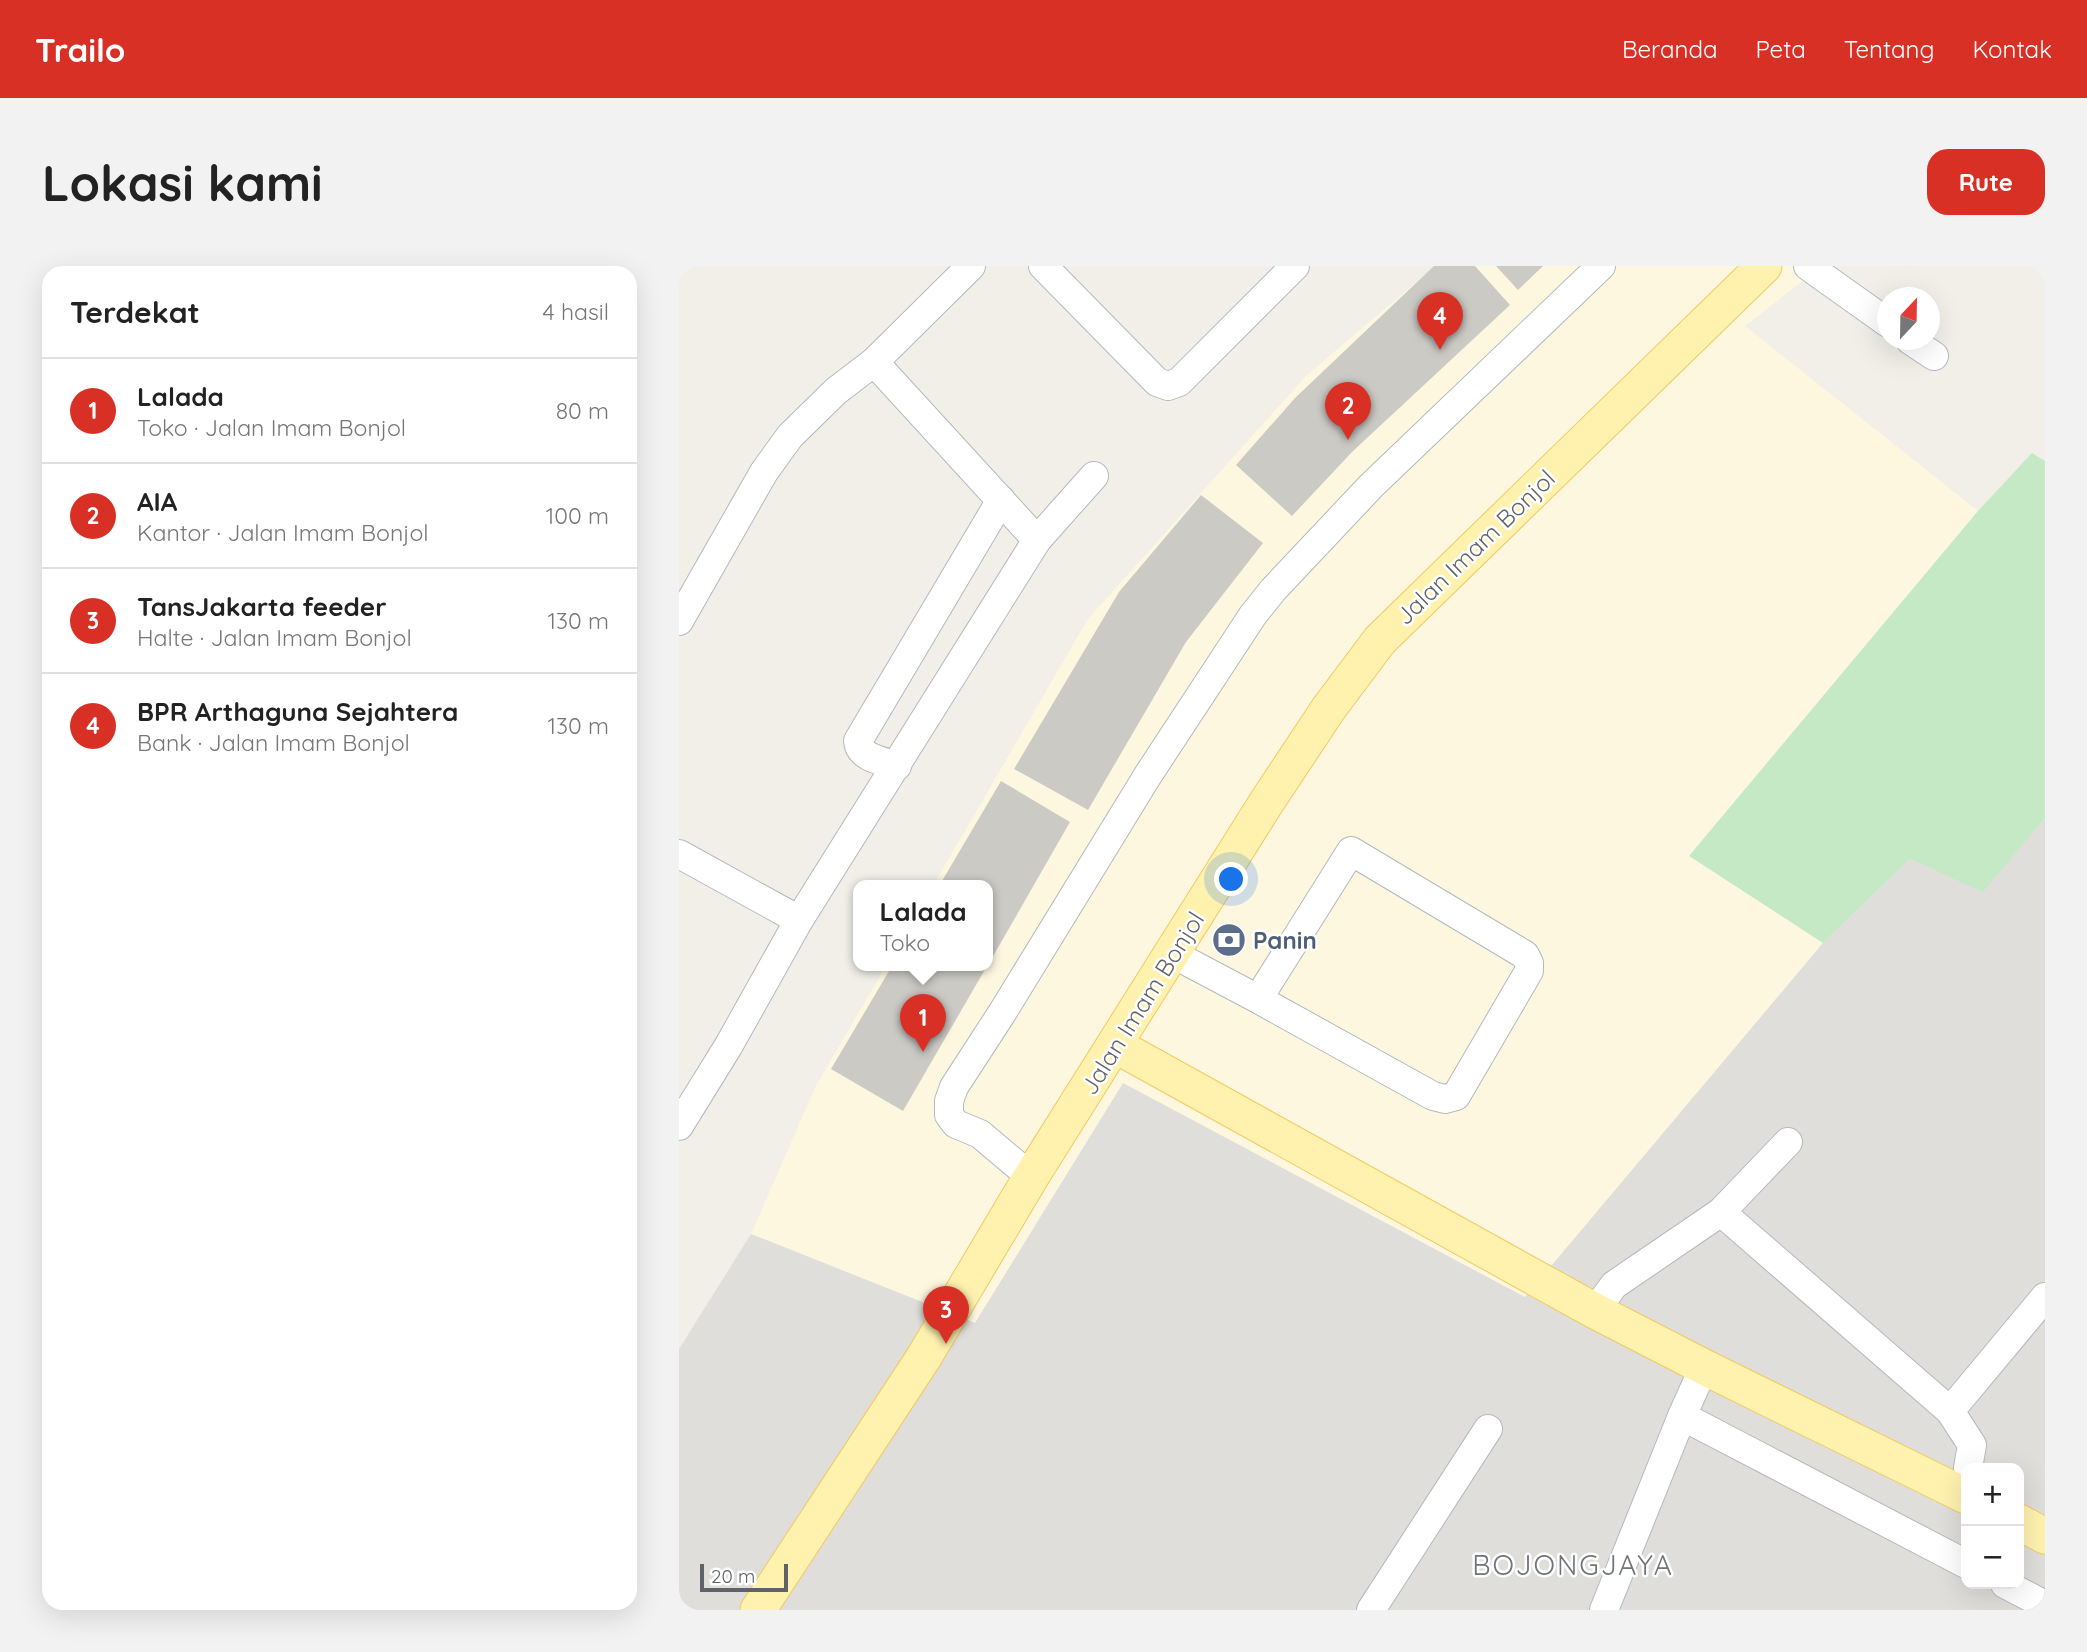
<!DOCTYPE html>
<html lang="id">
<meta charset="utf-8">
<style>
body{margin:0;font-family:Quicksand,sans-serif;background:#f2f2f2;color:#222}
.controls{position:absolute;right:21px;bottom:21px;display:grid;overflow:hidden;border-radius:14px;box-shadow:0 7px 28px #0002}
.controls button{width:63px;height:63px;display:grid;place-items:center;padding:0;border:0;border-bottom:2px solid #e0e0e0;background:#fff;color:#222;font:35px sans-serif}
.compass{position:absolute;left:1198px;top:21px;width:63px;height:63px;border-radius:50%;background:#fff;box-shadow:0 7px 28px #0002;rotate:22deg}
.scale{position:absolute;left:21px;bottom:18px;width:88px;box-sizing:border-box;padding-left:7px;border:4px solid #5f6368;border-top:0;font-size:19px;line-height:24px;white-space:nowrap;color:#5f6368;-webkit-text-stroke:5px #fff;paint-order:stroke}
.you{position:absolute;left:553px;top:614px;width:24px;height:24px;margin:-18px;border:5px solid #fff;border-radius:50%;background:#1a73e8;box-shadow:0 0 0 10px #1a73e833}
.badge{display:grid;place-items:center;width:46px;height:46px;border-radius:50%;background:#d93025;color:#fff;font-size:23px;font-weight:700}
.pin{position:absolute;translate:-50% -58px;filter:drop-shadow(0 2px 4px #0008)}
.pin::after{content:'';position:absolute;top:37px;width:24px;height:21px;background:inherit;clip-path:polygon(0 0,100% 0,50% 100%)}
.popup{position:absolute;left:174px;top:614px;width:140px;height:91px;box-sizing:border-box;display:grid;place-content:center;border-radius:14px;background:#fff;filter:drop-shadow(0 2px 5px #0005);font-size:23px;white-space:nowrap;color:#767676}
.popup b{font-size:26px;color:#222}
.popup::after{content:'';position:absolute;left:50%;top:100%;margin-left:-14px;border:14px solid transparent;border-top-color:#fff}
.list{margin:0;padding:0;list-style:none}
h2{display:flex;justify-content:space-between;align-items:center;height:91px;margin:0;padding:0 28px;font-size:30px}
h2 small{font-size:23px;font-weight:400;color:#767676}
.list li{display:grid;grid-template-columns:46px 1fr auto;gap:21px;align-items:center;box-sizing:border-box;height:105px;padding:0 28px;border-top:2px solid #e0e0e0}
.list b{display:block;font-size:26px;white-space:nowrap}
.list p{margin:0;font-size:23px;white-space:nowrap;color:#767676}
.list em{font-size:23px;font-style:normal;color:#767676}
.map{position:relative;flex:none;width:1366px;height:1344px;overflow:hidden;border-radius:21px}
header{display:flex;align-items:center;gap:42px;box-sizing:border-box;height:98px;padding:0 35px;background:#d93025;color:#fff}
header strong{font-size:33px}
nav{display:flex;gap:38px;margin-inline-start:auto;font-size:24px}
.intro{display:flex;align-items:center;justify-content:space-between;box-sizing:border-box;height:168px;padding:0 42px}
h1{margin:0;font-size:49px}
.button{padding:18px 32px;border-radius:21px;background:#d93025;color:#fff;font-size:24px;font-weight:700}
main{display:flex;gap:42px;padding:0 42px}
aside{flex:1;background:#fff;border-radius:21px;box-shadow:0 7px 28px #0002}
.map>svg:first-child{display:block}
</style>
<header>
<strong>Trailo</strong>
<nav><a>Beranda</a><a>Peta</a><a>Tentang</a><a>Kontak</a></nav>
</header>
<div class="intro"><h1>Lokasi kami</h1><a class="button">Rute</a></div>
<main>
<aside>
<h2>Terdekat<small>4 hasil</small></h2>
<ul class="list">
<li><span class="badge">1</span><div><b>Lalada</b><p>Toko · Jalan Imam Bonjol</p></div><em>80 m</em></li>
<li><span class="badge">2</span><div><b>AIA</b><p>Kantor · Jalan Imam Bonjol</p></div><em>100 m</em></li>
<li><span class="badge">3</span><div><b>TansJakarta feeder</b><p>Halte · Jalan Imam Bonjol</p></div><em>130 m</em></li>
<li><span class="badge">4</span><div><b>BPR Arthaguna Sejahtera</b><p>Bank · Jalan Imam Bonjol</p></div><em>130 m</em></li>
</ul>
</aside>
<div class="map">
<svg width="1366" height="1344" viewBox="0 0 1366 1344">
<rect width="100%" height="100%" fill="#f1efe8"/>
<!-- commercial -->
<polygon fill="#fef7e0" points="756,0 1143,0 1066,60 1299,245 1011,589 1144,677 846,1032 444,818 296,1057 72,968 138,818 207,700 309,700 309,620 254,620 409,353 627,110"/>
<!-- industrial -->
<path fill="#e0deda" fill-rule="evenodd" d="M 1366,552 L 1366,1344 L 0,1344 L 0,1083 L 72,968 L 296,1057 L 444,817 L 846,1031 L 1144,677 L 1231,593 L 1304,625 ZM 1287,1202 L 1340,1202 L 1340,1318 L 1287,1318 Z"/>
<!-- green -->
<polygon fill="#c5e8c5" points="1353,187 1366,195 1366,552 1304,626 1231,593 1144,677 1010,590 1299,245"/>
<!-- building -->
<g fill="#cccac5">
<polygon points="755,0 796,0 831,39 673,186 613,250 557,199 616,132"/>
<polygon points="817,0 864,0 839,24"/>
<polygon points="522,229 584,277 507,376 409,544 335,503 440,326"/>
<polygon points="322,515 391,556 309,699 309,620 260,620"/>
<polygon points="213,700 308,700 224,845 152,803"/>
</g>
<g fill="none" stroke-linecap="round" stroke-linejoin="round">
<!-- minor casing -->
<g stroke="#b5b8bc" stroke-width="30">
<g id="minor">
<polyline points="364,0 478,116 489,120 500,116 616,0"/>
<polyline points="1129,0 1209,57"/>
<polyline points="1231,74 1255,90"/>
<polyline points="195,96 358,274 415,210"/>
<polyline points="0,355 85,206 111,170 157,125 195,96 292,0"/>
<path d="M 218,500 C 204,495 180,492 179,475 L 322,234"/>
<polyline points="0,588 120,654"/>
<polyline points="494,688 579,733 754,830 766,833 777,830 850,705 850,697 846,689 672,585 579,733"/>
<polyline points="0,860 50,779 120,654 358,274"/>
<polyline points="352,911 301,868 277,858 270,849 270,835 275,821 323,747 469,509 574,349 594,324 692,220 922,0"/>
<polyline points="1042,946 1109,876"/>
<polyline points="916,1045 935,1019 1042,946 1271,1145"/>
<polyline points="1003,1150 1287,1298"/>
<polyline points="1289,1202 1293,1179 1271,1145 1366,1031"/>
<polyline points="1326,1318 1366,1339"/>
<polyline points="692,1344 809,1163"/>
<polyline points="925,1344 1003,1150 1025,1101"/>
</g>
</g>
<!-- major casing -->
<g stroke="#f2c960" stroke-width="37">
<g id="major">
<polyline points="436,779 916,1045 1025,1101 1287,1230"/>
<polyline points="1340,1256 1366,1270"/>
<polyline points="79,1344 245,1091 352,911 587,537 650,442 701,374 1085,0"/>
</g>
</g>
<!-- minor -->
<use href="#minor" stroke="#fff" stroke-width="28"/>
<!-- major -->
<use href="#major" stroke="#fff2af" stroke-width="35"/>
</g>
<!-- icons -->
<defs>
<g id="bank-disc" transform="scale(1.75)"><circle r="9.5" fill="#5c6f8a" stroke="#fff"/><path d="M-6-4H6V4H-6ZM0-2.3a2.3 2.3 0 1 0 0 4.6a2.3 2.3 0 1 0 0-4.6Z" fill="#fff"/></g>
</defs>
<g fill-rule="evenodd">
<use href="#bank-disc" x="550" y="674"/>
</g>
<g text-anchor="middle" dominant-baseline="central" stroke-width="5" stroke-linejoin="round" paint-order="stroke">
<!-- street labels -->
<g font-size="24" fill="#5f6368" stroke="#fff">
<text transform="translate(796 281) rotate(-44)">Jalan Imam Bonjol</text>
<text transform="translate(463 737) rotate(-58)">Jalan Imam Bonjol</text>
</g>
<!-- service labels -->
<g font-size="24" font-weight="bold" fill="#4e5e75" stroke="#fff" text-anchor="start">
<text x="574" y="674">Panin</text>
</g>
<!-- quarter labels -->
<g font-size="28" letter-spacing="2" fill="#70757a" stroke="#fff">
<text x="894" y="1298">BOJONGJAYA</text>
</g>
</g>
</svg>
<div class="controls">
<button>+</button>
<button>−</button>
</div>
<svg class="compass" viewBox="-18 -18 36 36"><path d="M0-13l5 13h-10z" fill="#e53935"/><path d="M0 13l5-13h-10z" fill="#767676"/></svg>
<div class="scale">20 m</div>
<div class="you"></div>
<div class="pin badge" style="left:244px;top:786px">1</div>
<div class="popup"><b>Lalada</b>Toko</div>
<div class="pin badge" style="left:669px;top:174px">2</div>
<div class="pin badge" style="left:267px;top:1078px">3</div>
<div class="pin badge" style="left:761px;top:84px">4</div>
</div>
</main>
